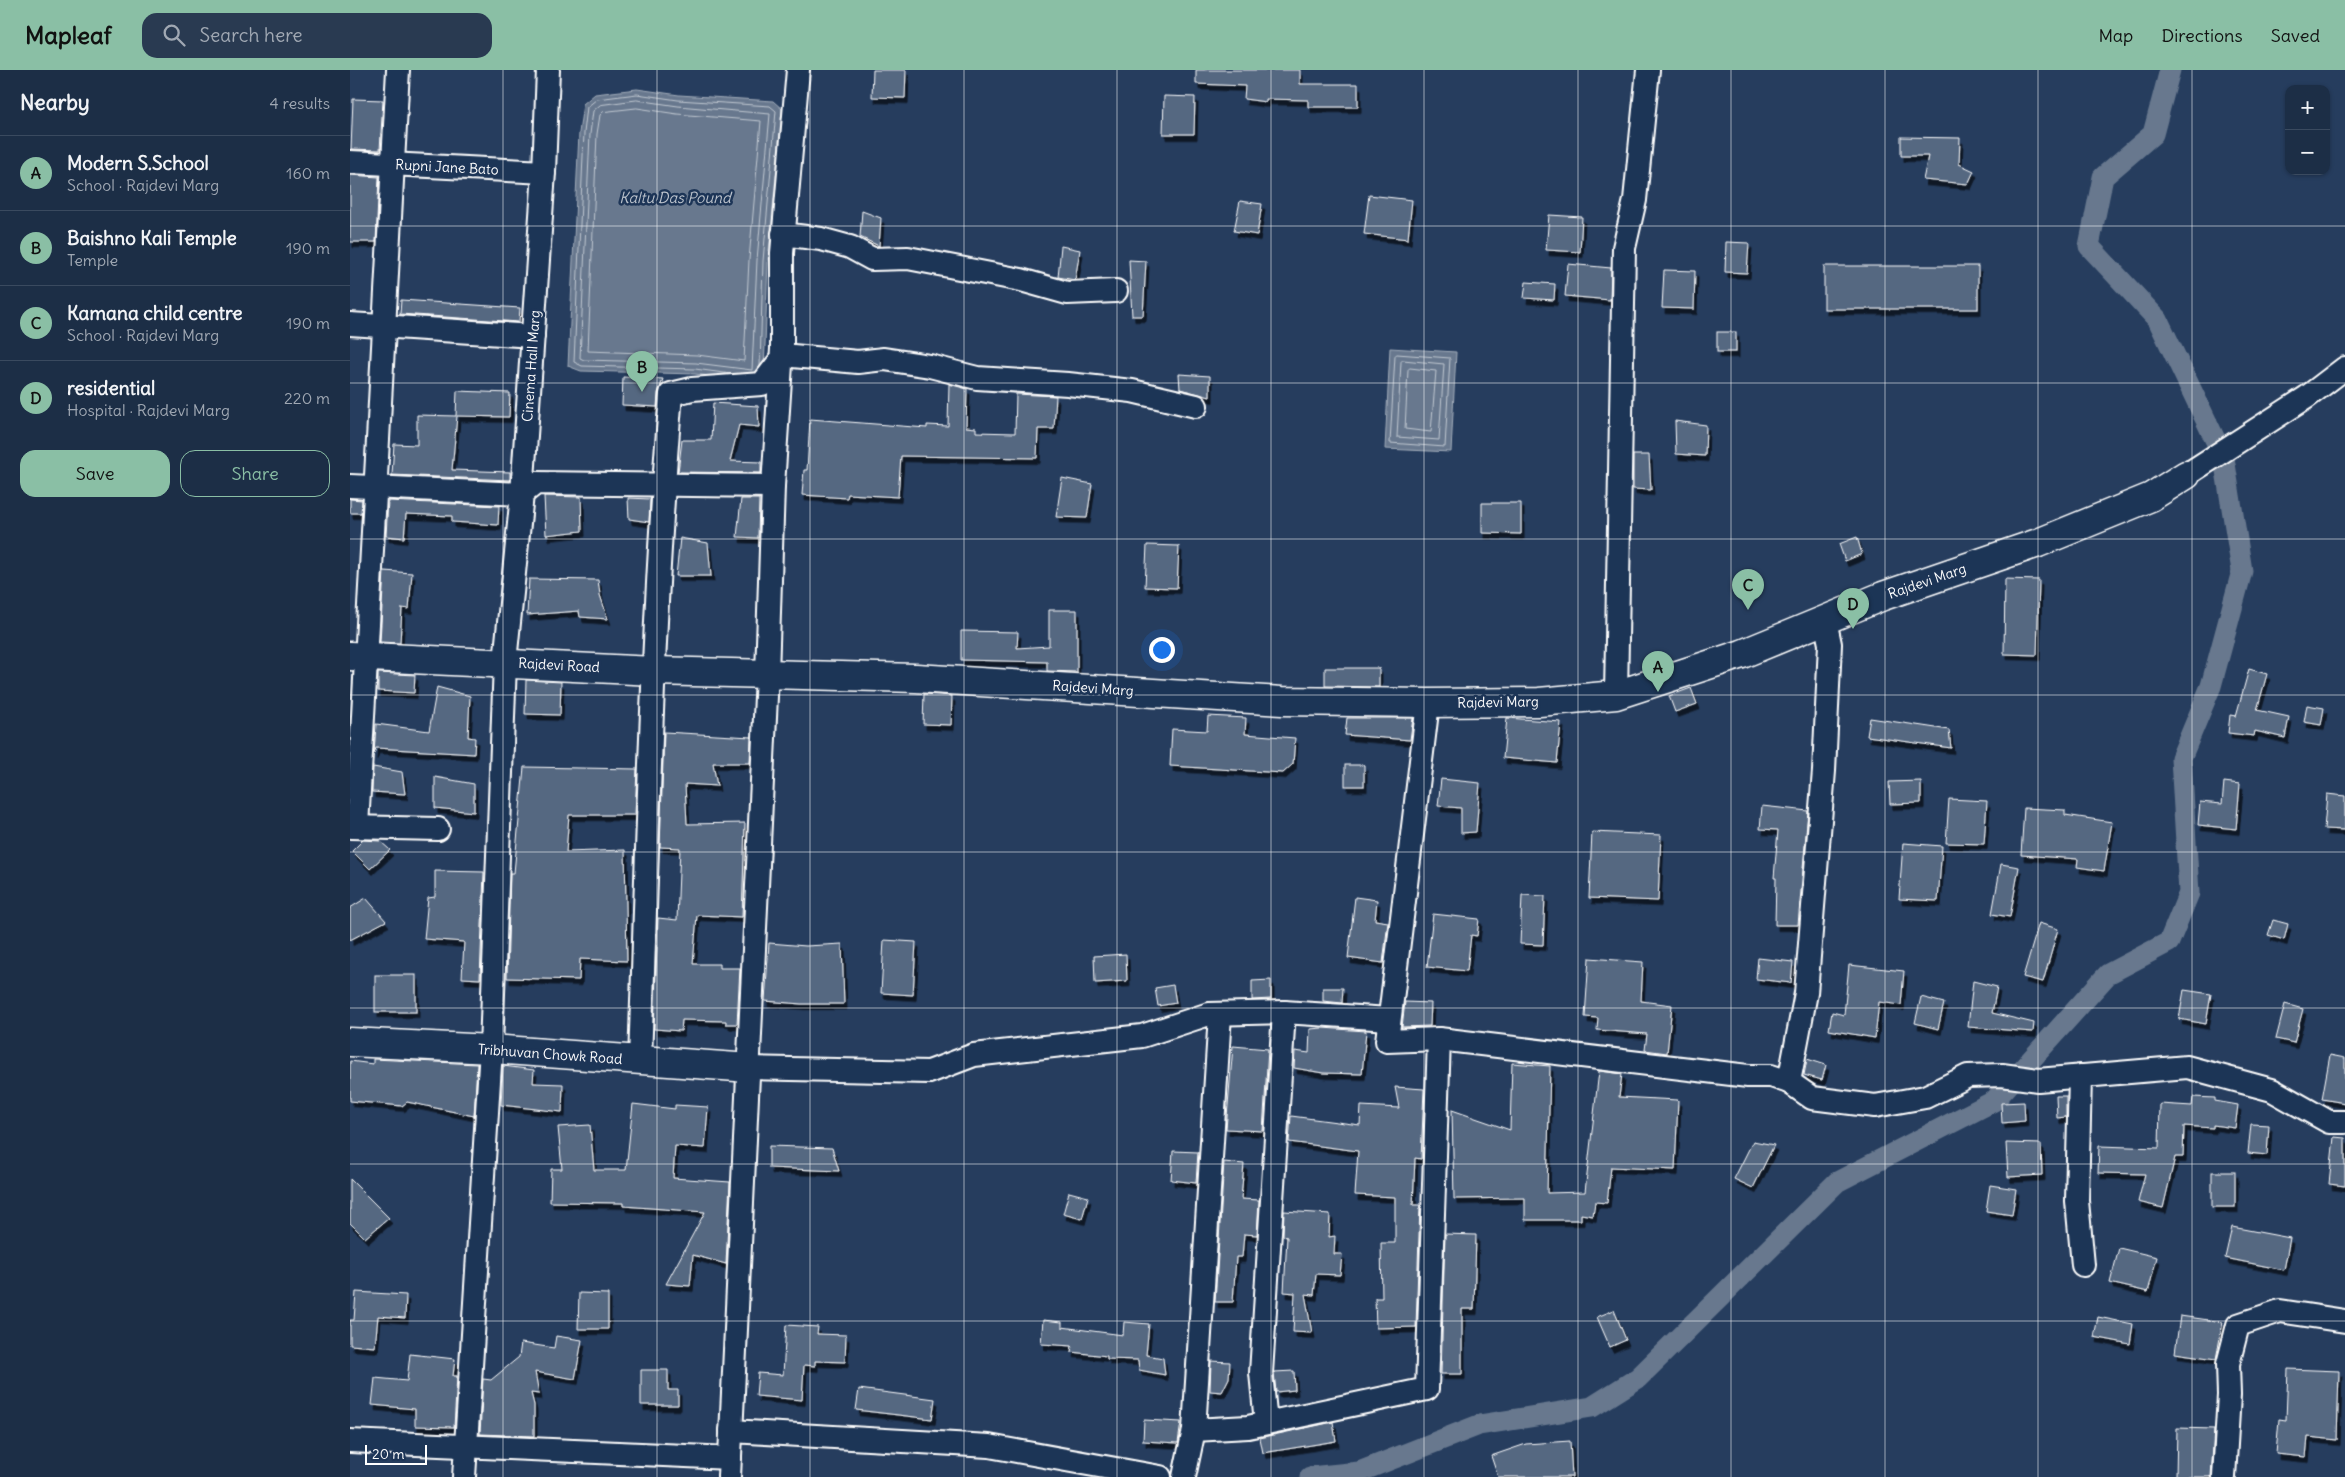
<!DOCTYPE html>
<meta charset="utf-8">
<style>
body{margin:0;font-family:Delius,sans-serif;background:#293a51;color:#f1f3f6}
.controls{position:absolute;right:15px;top:15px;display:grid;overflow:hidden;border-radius:10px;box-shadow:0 1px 4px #0004}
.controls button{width:45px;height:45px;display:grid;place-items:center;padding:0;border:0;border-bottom:1px solid #3a4a5f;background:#1c2e46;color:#f1f3f6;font:25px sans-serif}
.scale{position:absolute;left:15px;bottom:12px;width:62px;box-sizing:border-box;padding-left:5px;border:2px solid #fff;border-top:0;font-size:14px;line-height:18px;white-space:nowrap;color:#fff;-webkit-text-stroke:4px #1d3557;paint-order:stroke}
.you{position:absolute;left:811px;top:579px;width:18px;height:18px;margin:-12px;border:4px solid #fff;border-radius:50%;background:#1a73e8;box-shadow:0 0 0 8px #1a73e833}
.badge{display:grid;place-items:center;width:32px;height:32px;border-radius:50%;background:#8abfa5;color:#111;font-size:16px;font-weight:700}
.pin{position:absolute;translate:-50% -41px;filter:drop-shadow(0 1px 2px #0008)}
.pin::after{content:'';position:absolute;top:26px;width:18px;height:15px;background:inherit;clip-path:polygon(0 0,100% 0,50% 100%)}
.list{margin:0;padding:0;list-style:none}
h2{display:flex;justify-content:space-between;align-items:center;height:65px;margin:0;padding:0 20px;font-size:21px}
h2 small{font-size:16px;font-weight:400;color:#a0a8b3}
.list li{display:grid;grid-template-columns:32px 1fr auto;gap:15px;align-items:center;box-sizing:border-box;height:75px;padding:0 20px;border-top:1px solid #3a4a5f}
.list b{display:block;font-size:19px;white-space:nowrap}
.list p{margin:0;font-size:16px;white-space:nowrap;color:#a0a8b3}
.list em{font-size:16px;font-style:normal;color:#a0a8b3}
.actions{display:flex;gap:10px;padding:15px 20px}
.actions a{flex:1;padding:11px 0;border:1px solid #8abfa5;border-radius:15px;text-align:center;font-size:18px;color:#8abfa5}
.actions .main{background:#8abfa5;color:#111}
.icon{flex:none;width:28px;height:28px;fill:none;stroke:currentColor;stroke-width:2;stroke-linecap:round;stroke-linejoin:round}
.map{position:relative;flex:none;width:1995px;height:1407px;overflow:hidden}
header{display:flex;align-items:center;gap:30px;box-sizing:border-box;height:70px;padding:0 25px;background:#8abfa5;color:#111}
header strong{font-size:24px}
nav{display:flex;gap:28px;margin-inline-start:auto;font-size:18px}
.search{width:350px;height:45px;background:#293a51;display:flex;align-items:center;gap:12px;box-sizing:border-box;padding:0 18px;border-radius:15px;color:#a0a8b3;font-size:19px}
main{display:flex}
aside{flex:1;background:#1c2e46}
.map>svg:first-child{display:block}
</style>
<header>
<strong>Mapleaf</strong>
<div class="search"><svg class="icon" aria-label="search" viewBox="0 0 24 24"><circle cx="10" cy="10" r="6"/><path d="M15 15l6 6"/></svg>Search here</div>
<nav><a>Map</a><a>Directions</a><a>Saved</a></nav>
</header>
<main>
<aside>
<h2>Nearby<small>4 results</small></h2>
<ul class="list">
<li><span class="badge">A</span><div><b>Modern S.School</b><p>School · Rajdevi Marg</p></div><em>160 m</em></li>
<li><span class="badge">B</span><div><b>Baishno Kali Temple</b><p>Temple</p></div><em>190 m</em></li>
<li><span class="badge">C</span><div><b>Kamana child centre</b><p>School · Rajdevi Marg</p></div><em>190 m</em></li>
<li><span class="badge">D</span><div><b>residential</b><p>Hospital · Rajdevi Marg</p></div><em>220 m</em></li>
</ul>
<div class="actions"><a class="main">Save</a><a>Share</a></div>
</aside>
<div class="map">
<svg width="1995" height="1407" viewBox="0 0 1995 1407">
<defs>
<filter id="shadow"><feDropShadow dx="3" dy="5.5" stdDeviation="0" flood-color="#0009"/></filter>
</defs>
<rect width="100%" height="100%" fill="#263d5e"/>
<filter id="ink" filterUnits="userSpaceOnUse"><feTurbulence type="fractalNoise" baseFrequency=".02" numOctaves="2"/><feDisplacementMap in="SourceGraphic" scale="10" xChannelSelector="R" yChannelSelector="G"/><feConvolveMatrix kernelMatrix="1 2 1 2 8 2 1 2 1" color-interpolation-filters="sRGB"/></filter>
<g filter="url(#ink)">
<!-- water -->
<g fill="#67788e" stroke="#a4aebb">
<polygon points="287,19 329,25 423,31 432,39 418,191 414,303 406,312 345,304 231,301 218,296 229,63 233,34 245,24"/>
<polygon points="1040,278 1106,282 1101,382 1035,379"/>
</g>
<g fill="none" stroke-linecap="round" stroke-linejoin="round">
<!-- shore -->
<g stroke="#c2c9d2" stroke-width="1">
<polygon points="287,30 328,36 420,44 407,190 402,300 346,293 234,290 230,288 240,64 243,41 250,35"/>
<polygon points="287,38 327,44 411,51 399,190 394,291 347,285 238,281 247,64 250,45 253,42"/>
<polygon points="1047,284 1100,288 1095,377 1040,373 1045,286"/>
<polygon points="1053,290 1094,294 1089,370 1047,367 1051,292"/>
<polygon points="1060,298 1086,301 1081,362 1055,359 1058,300"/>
<polyline points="381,304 345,299 232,296 224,292 234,63 237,37 247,29 287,24 328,30 420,36 426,41 413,191 410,297"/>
</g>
<!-- canal -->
<polyline stroke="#67788e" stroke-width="21" points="960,1407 1009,1402 1129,1355 1242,1337 1288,1308 1487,1112 1644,1031 1758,904 1819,872 1839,823 1831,688 1861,616 1892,501 1874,388 1808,250 1739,176 1753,107 1803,64 1820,0"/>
</g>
<!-- building -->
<g fill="#556781" stroke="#fff" filter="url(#shadow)">
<polygon points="523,0 556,0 555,28 522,27"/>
<polygon points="846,0 950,0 950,14 1008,14 1008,37 958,37 958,30 916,29 916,32 894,29 895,16 846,14"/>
<polygon points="814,26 845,27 844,64 813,64"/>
<polygon points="3,29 33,30 30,80 1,79"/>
<polygon points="1551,67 1610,68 1609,94 1624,101 1618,114 1573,110 1578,86 1551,86"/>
<polygon points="0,105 29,107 26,172 0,172"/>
<polygon points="1019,125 1062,130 1058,169 1014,164"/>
<polygon points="890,131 912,134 907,165 884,161"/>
<polygon points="512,141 531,148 529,176 510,167"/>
<polygon points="1199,145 1232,147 1230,182 1196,180"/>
<polygon points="1376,172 1399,173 1397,203 1375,202"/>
<polygon points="711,176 730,180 725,210 708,207"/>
<polygon points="779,190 796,191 793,246 782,246"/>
<polygon points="1218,194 1261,198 1260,230 1215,226"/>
<rect x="1474" y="196" width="154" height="43"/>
<polygon points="1314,200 1345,201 1344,239 1312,238"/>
<polygon points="1176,212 1205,214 1204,230 1174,228"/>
<polygon points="51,230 170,238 169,252 50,244"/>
<rect x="1367" y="262" width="19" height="20"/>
<polygon points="829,304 860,306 860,327 830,319"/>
<polygon points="273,307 313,309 308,323 307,337 272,335"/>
<polygon points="599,314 617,319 616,357 626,358 626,362 665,363 666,324 706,326 704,359 688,359 687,388 551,386 548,427 498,424 497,428 452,425 454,400 457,400 460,349 577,358 577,355 598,356"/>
<polygon points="107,321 160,323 159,347 107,346 102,400 160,402 160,410 42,405 44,374 67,375 67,345 106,346"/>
<polygon points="363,333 408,336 409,357 389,355 380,391 411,392 411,403 328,402 332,370 361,370"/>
<polygon points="1325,351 1356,355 1355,386 1326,384"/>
<polygon points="1283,385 1299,385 1301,420 1283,419"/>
<polygon points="712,408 742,414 737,448 706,447"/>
<polygon points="194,426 231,427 232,461 196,465"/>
<polygon points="278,428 300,429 299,452 279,449"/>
<polygon points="0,429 12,430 11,443 0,443"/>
<polygon points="391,429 409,429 408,468 387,467"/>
<polygon points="38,431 149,436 148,455 102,452 102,446 56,444 54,468 36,466"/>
<polygon points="1132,433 1171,433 1171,464 1132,463"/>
<polygon points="1507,467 1512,484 1495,491 1489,474"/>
<polygon points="330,468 358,473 361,506 326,506"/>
<polygon points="797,475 829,476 827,518 795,517"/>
<polygon points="34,501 62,503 59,539 52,538 50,573 30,572"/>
<polygon points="179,509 248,510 250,525 258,549 230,547 229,541 177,545"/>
<polygon points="1655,509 1689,510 1687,585 1654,584"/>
<polygon points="699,540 727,540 727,602 697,601 697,592 611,590 611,561 668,562 667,578 699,576"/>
<polygon points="975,598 1029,598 1029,617 975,616"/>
<polygon points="1899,599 1917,604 1907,640 1939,647 1935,668 1905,661 1904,666 1878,663 1880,645 1886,646"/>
<polygon points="28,603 65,605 64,623 28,621"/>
<polygon points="176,610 211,612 210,645 175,644"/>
<polygon points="87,617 120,626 118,667 125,668 124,684 26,678 24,684 26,654 79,661"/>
<polygon points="1341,618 1347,634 1325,642 1319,626"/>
<polygon points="574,624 602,626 601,655 573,654"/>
<polygon points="1957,635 1974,638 1971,655 1954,652"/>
<polygon points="858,646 896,648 895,664 945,668 943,694 933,703 820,696 822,659 857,661"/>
<polygon points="997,648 1063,648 1060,670 995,665"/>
<polygon points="1157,648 1211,652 1207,693 1153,688"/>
<polygon points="1520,648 1599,660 1601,678 1517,666"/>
<polygon points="314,662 401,667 400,693 363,693 367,716 335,714 337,754 395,753 392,847 347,845 343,894 370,894 370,898 390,898 387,954 376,954 376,951 332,950 331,961 304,959 308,848 327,850 330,778 310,777"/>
<rect x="995" y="695" width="19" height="21"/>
<polygon points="23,697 52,702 55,724 22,722"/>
<polygon points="174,697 287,699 285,745 219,745 216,782 275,780 277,891 230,889 229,910 157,908 160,803 164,803"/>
<polygon points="85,707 124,714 124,742 85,738"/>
<polygon points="1091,709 1130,713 1126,762 1111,763 1111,738 1088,736"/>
<polygon points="1571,711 1571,733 1540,734 1539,712"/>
<polygon points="1874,712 1890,714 1886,759 1848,755 1850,732 1872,734"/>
<polygon points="1977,724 1995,726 1995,760 1974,759"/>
<polygon points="1599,729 1637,731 1634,774 1596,773"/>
<polygon points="1412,736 1458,741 1448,855 1425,855 1426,808 1424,808 1428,760 1410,759"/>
<polygon points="1674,738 1715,740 1715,745 1762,752 1754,801 1727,797 1728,789 1671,785"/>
<polygon points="1242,762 1311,765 1308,831 1239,828"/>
<polygon points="13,770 30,771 40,780 20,799 2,781"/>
<polygon points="1553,773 1592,776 1588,831 1549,829"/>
<polygon points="1651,794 1669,797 1660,847 1642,844"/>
<polygon points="85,801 134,802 130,909 112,908 114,872 74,869 78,828 85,827"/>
<polygon points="1172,825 1195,826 1193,875 1170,874"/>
<polygon points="1005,827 1027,830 1025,850 1038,852 1033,893 998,888"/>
<polygon points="16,828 36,851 0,870 0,838"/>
<polygon points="1083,844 1129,849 1127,866 1121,865 1117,901 1077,897"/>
<polygon points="1923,850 1938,854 1934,870 1918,865"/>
<polygon points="1689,853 1708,859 1693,912 1673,907"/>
<polygon points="534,870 566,872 563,925 531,923"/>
<polygon points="419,873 456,876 492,874 494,934 451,934 415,931"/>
<polygon points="776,884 777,911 745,913 744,886"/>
<polygon points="1239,888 1293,892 1291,931 1322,935 1317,983 1295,980 1297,964 1247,960 1248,948 1235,947"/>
<polygon points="1408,888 1443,892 1441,913 1406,909"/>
<polygon points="1499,895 1554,901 1551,935 1529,932 1525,968 1479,960 1482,942 1494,945"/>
<rect x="25" y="905" width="41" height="37"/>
<polygon points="921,910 921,929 902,930 902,911"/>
<polygon points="1623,911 1647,917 1642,943 1684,953 1683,962 1618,957"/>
<polygon points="823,915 826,933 808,936 805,918"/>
<polygon points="973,918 993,918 992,933 973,931"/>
<polygon points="1834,920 1861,924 1856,954 1829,949"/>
<polygon points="1571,927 1594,933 1588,959 1565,953"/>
<polygon points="1055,932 1081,933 1080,956 1052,957"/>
<polygon points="1935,934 1953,939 1944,973 1926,969"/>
<polygon points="972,958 1016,961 1012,1004 973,1003 944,998 945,981 959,983 960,959"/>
<polygon points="883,976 918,979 913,1061 876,1059"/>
<polygon points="1980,985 1995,988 1995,1033 1972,1029"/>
<polygon points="23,989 127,994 124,1046 57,1032 52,1036 0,1031 0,991 23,994"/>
<polygon points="1457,989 1476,995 1472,1010 1454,1005"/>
<polygon points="1162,993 1200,996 1197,1123 1235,1122 1249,1001 1272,1004 1269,1027 1328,1030 1325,1100 1261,1097 1257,1133 1245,1132 1243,1146 1231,1144 1231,1150 1175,1150 1175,1128 1104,1129 1102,1040 1160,1060"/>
<polygon points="153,996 184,1000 183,1013 213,1014 212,1042 151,1035"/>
<polygon points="1045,1017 1074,1019 1071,1089 1065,1088 1063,1135 1070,1135 1066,1257 1026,1258 1025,1228 1032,1228 1031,1173 1045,1173 1045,1127 1005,1125 1008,1081 939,1072 941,1046 1010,1055 1011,1036 1049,1038"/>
<polygon points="1706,1026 1716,1026 1716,1047 1707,1048"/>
<polygon points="1843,1027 1865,1028 1865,1031 1888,1035 1885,1058 1863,1055 1863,1058 1834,1056 1833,1087 1825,1087 1813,1138 1788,1132 1795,1104 1748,1103 1749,1076 1809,1078 1810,1034 1842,1036"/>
<polygon points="1674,1032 1675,1051 1652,1053 1651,1033"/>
<polygon points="283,1034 325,1039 325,1035 358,1037 355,1078 325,1076 323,1108 380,1112 376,1194 343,1185 340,1216 316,1214 355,1142 273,1136 273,1133 200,1132 201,1099 212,1099 208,1057 240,1055 244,1100 276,1100"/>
<polygon points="1901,1054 1919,1055 1917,1085 1898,1083"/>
<polygon points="1984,1067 1995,1068 1995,1116 1979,1114"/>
<polygon points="1403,1071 1424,1075 1403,1118 1384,1109"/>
<polygon points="1656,1073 1691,1074 1692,1105 1658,1107"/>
<polygon points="419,1076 482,1078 489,1101 419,1098"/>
<polygon points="823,1081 848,1082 846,1113 821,1110"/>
<polygon points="874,1092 894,1094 891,1129 909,1130 907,1165 894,1164 892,1187 886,1187 883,1232 865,1232"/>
<rect x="1862" y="1102" width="23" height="35"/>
<polygon points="0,1109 39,1148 15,1168 0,1153"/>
<polygon points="1640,1115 1666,1119 1662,1145 1636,1141"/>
<polygon points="719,1122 738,1127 732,1149 713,1144"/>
<polygon points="934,1141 980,1144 979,1167 985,1166 984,1184 992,1184 990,1205 966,1204 964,1225 955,1224 962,1263 943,1262 945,1223 934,1222 937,1167 933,1166"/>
<polygon points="1882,1157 1940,1168 1934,1200 1875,1188"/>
<polygon points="1095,1164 1126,1165 1124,1239 1112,1239 1112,1304 1091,1304"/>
<polygon points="1769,1178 1807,1187 1798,1222 1760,1213"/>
<polygon points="6,1222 56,1225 55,1248 28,1246 25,1277 0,1275 0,1250 4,1250"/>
<polygon points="229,1223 258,1224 258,1259 228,1259"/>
<polygon points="1264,1240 1276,1270 1260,1277 1247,1247"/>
<polygon points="1830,1246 1873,1252 1866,1289 1825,1283"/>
<polygon points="1748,1247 1783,1254 1780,1274 1744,1267"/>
<polygon points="693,1250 712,1252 712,1257 773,1265 774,1252 799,1254 796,1285 813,1288 815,1305 789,1300 788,1290 757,1289 757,1286 721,1282 722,1276 691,1274"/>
<polygon points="436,1255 468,1257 467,1264 496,1265 495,1292 465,1291 465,1296 454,1295 452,1330 406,1326 408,1303 433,1305"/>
<polygon points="206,1266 232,1270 225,1309 185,1302 189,1324 181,1323 184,1335 184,1366 130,1364 133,1309 141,1310 169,1287 171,1273 204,1278"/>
<polygon points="60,1284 105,1289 103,1306 107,1306 104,1357 65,1356 65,1339 22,1335 25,1308 57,1311"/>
<polygon points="861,1291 880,1292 879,1308 872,1322 860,1321"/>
<polygon points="1938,1299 1989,1301 1987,1370 1958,1367 1956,1387 1926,1384 1929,1349 1936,1350"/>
<polygon points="291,1300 318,1300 318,1320 328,1320 328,1335 291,1335"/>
<polygon points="944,1301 945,1320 926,1322 924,1302"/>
<polygon points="509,1319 585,1329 582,1349 506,1340"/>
<polygon points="794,1350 831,1352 828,1373 793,1371"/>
<polygon points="983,1352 986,1371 913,1383 910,1368"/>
<polygon points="1827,1358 1864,1359 1861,1407 1826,1407"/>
<polygon points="1220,1371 1222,1407 1148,1407 1141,1386 1176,1374"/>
</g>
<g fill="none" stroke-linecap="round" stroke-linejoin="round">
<!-- minor casing -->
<g stroke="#fff" stroke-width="26">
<g id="minor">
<polyline points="0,92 194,102"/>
<polyline points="433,164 471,169 500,177 522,189 558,188 671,210 717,223 766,221"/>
<polyline points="0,254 183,266"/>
<polyline points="432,285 508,292 534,289 580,296 627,308 718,314 782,321 846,336"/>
<polyline points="1836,405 1957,327 1995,298"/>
<polyline points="0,416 172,424 186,413 423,416"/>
<polyline points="1266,625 1274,178 1285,130 1298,0"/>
<polyline points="1078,633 1037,971 1089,969 1398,1006 1421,1006 1439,1012 1456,923 1474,701 1480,574 1475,550"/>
<polyline points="0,757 88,759"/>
<polyline points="7,757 48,0"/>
<path d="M 290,990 C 298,768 302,545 321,324 L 342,319 L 412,314 L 432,288"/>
<polyline points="400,998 579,1002 624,985 792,966 859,944 934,942 1039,949"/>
<polyline points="1730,1006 1727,1131 1733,1195"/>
<polyline points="1439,1012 1462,1028 1525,1036 1575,1027 1618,1006 1652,1005 1688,1010 1837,997 1922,1020 1979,1052 1995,1052"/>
<polyline points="916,1353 911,1303 934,942"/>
<polyline points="844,1360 898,1357 1077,1319 1089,969"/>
<polyline points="381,1361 639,1376 810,1407"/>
<polyline points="0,1371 380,1388"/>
<polyline points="114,1407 141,979 155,592 172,424 194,102 198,0"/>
<polyline points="379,1407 417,605 423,416 432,279 432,183 448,0"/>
<polyline points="834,1407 844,1360 870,944"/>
<polyline points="1874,1407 1879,1325 1878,1294 1888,1255 1930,1241 1995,1251"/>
</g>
</g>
<!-- major casing -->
<g stroke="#fff" stroke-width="31">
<g id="major">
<polyline points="0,586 304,601 566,608 932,631 1078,633 1189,632 1266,625 1392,584 1533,526 1688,473 1801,427 1836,405"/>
<polyline points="0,972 141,979 400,998"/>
</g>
</g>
<!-- minor -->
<use href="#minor" stroke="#1d3557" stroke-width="22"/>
<!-- major -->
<use href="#major" stroke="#1d3557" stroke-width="28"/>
</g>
</g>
<!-- grid -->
<path fill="none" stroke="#fff" stroke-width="1" stroke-opacity="0.55" d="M 153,0 L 153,1407M 307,0 L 307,1407M 460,0 L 460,1407M 614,0 L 614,1407M 767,0 L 767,1407M 921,0 L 921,1407M 1074,0 L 1074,1407M 1228,0 L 1228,1407M 1381,0 L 1381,1407M 1535,0 L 1535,1407M 1688,0 L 1688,1407M 1842,0 L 1842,1407M 0,156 L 1995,156M 0,313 L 1995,313M 0,469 L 1995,469M 0,625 L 1995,625M 0,782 L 1995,782M 0,938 L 1995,938M 0,1094 L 1995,1094M 0,1251 L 1995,1251"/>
<g text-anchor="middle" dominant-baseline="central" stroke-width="5" stroke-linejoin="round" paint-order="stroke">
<!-- street labels -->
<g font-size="14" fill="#fff" stroke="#1d3557">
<text transform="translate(97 97) rotate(3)">Rupni Jane Bato</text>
<text transform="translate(181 296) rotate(-86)">Cinema Hall Marg</text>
<text transform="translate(1577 511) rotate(-19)">Rajdevi Marg</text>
<text transform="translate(209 595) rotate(3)">Rajdevi Road</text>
<text transform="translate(743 618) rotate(4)">Rajdevi Marg</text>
<text transform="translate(1148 632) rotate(-1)">Rajdevi Marg</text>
<text transform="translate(200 984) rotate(4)">Tribhuvan Chowk Road</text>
</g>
<!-- water labels -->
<g font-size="15" font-style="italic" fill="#bbc2cc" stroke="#1d3557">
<text x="325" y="127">Kaltu Das Pound</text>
</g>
</g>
</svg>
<div class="controls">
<button>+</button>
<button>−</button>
</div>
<div class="scale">20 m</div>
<div class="you"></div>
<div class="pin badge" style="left:1308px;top:622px">A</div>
<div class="pin badge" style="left:292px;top:322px">B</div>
<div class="pin badge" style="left:1398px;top:540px">C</div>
<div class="pin badge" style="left:1503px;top:559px">D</div>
</div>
</main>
